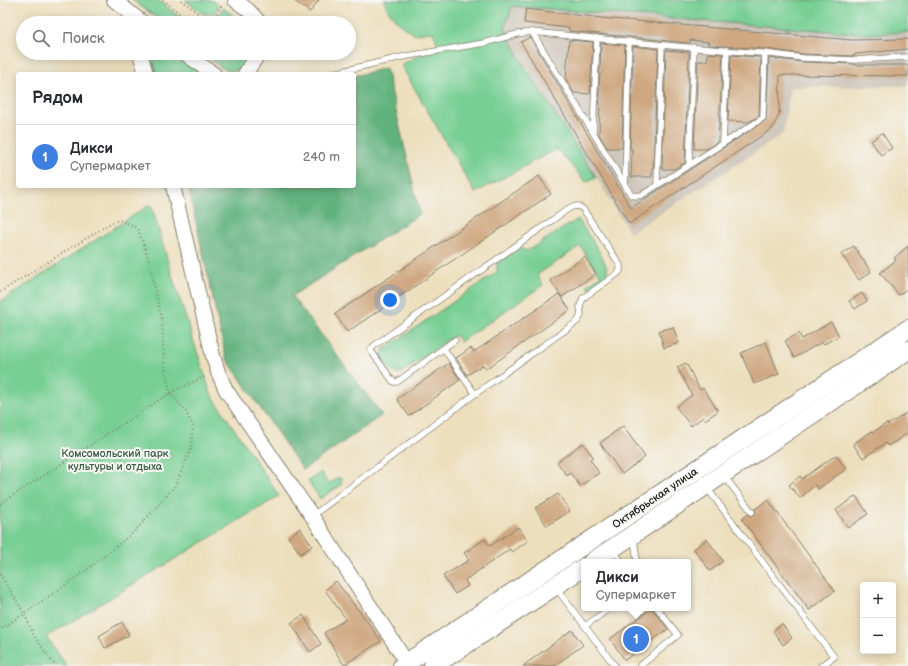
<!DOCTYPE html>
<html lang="ru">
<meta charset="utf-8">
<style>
body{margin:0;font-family:"Balsamiq Sans",sans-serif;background:#f7f7f7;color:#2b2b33}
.controls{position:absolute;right:12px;bottom:12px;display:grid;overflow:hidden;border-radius:4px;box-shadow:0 2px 10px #0003}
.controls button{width:36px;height:36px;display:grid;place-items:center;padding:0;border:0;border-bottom:1px solid #e1e1e2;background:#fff;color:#2b2b33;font:20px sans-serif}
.you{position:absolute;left:390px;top:300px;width:14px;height:14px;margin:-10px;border:3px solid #fff;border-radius:50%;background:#1a73e8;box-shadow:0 0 0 6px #1a73e833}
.badge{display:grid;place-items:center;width:26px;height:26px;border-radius:50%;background:#0b8043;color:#fff;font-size:13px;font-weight:700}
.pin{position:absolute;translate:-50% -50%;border:2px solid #fff;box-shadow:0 1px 4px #0006}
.popup{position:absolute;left:581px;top:559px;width:110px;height:52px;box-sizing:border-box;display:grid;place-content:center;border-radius:4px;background:#fff;filter:drop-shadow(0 1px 3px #0005);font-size:13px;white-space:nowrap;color:#7c7c81}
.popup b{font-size:15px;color:#2b2b33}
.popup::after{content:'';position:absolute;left:50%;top:100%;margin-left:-8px;border:8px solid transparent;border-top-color:#fff}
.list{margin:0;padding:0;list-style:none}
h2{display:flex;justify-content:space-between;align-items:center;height:52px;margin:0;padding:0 16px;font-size:17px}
h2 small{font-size:13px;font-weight:400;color:#7c7c81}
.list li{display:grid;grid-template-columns:26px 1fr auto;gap:12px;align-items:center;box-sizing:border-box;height:64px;padding:0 16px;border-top:1px solid #e1e1e2}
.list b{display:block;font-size:15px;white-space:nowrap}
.list p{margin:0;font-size:13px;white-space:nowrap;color:#7c7c81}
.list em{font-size:13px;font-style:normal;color:#7c7c81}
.icon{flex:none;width:22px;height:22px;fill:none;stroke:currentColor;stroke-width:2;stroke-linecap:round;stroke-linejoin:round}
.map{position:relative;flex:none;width:908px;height:666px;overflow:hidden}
.search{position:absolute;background:#fff;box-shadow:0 2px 10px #0003;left:16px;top:16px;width:340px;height:44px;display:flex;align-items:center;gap:10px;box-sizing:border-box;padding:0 14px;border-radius:22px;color:#7c7c81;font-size:15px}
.panel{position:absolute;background:#fff;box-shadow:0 2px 10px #0003;left:16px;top:72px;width:340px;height:116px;border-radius:4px}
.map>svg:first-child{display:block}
</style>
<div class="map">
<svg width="908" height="666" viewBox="0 0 908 666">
<rect width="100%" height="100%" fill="#f6f6f2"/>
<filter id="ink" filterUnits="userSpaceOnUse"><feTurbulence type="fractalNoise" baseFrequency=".025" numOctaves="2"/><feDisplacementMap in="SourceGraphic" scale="8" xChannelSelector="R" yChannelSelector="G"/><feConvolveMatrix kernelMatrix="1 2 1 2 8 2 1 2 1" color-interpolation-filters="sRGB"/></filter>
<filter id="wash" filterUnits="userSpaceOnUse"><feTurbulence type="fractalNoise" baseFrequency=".012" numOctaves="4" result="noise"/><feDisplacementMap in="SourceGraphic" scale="16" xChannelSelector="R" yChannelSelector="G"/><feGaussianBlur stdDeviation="0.9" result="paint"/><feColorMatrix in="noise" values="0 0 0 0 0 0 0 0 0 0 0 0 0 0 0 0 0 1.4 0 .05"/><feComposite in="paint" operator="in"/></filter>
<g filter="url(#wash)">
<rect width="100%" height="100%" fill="#eddfbd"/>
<!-- industrial -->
<polygon fill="#cbc3b8" points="512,6 867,34 908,32 908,86 790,87 783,134 630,233 596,177 521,61 505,28"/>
<!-- green -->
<g fill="#78cf94" stroke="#4a7658">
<polygon points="132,0 158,0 187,23 164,23"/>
<polygon points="185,0 212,0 219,6 212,15 208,14 203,14"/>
<path d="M 384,0 L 908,0 L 908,32 L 867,34 L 512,6 L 505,28 L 521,61 L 596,177 L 586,182 L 557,149 L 475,193 L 401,65 L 438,45 L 433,32 L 414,34 C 401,25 388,16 384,0 Z"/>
<polygon points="223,8 243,23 218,23 215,18"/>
<polygon points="151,53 177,53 204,74 156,74"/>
<path d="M 204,53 L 251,53 C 248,57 245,63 242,66 C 230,80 213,60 204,53 Z"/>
<polygon points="151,204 173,279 211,394 279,496 46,637 67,666 0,666 0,302"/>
<path d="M 578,219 C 584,229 612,266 607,276 C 604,282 595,285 589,289 L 587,285 L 601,276 L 580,246 L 537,275 L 543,285 L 460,342 L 455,335 L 401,373 L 395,373 C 387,368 381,360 383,350 L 497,272 L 497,262 L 519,247 L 527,251 Z"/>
<polygon points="321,472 328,484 339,477 341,479 341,485 320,499 308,481"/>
</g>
<!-- forest -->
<polygon fill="#62b27e" stroke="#3f674d" points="386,68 420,214 292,296 382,415 303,470 226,358 188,186 354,186 354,76"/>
<g id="blocks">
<!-- building -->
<g fill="#cfa881">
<polygon points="293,0 319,0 310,12"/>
<polygon points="526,9 602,18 852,40 908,39 908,49 855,54 854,56 803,54 766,49 708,45 708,42 690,40 690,43 569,31 569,28 524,23"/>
<polygon points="530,37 631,208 766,120 769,58 803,62 855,64 855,65 908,65 908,76 780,75 779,113 781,111 772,129 629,224 521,42"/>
<polygon points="569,40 593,42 590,94 574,93 566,79"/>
<polygon points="601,43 625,45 622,148 607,148 599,134 600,95 599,95"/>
<polygon points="633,46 658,49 653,168 652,168 652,177 631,177 632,149 630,149"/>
<polygon points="666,50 689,52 685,163 674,169 662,169"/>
<polygon points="708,53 723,54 718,142 706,149 694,149 698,61 707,61"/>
<polygon points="731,55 761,57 759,116 749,122 728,121"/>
<polygon points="882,133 892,148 881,155 871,141"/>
<polygon points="539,176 551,194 347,332 335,314"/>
<polygon points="854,246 871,272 859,280 841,254"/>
<polygon points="908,246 908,288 899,295 880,273 896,260 894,258"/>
<polygon points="585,257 596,274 562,297 550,280"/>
<polygon points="862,293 867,301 855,309 849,301"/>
<polygon points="559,294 570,310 486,369 483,365 467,375 456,358 471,348 474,352"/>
<polygon points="831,322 839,336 824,344 822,342 794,358 785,341 799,333 802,339"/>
<polygon points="673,327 679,343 664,348 659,331"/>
<polygon points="766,342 779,374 754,384 741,353"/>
<polygon points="449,363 460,380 409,416 397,399"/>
<polygon points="686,363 700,390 703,388 718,411 705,420 703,417 691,426 676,407 692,395 677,367"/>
<polygon points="908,412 908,433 888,446 886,443 863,458 853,444 872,431 873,432 887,423 888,425"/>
<polygon points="623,426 645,457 622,474 600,443"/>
<polygon points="583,443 593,457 590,459 599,473 580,486 570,473 567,476 557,462"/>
<polygon points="836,455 846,469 818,489 815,485 800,498 789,485 800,476 802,479"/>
<polygon points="558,494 570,511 547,526 535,508"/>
<polygon points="856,496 868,514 848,528 836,510"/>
<polygon points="768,500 835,591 809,610 742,519 748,514 751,516 754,516 756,513 755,509"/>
<polygon points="518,527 528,541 512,552 510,549 465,580 468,586 455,594 443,576 469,560 464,553 485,539 490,546"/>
<polygon points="300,528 312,546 301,554 288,537"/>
<polygon points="707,539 723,561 710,571 694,549"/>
<polygon points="336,581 358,610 359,610 381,641 344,665 324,633 346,619 325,590"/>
<polygon points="652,608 668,629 625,660 610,639"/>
<polygon points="303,615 321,644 310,652 291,623"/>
<polygon points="122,622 129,635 105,648 99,636"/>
<polygon points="782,624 792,638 783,645 773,631"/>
<polygon points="572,630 583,645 554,666 523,666"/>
</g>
</g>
</g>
<g filter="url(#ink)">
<use href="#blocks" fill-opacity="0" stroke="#847e6c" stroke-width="1"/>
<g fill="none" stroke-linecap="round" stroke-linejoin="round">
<!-- service casing -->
<g stroke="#847e6c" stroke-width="7">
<g id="service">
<polyline points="532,32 631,195 636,196 642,195 763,118 765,53"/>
<polyline points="330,74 402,57 484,43 517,34 532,32 673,46 771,54 803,58 854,60 908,57"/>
<polyline points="593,132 597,38"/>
<polyline points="723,143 727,50"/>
<polyline points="689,164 694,47"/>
<polyline points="625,184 629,41"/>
<polyline points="657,184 662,45"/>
<polyline points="444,349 475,394"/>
<polyline points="724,476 752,512"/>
<polyline points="707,488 834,657 821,666"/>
<polyline points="312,516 475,394 578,321 581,315 580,306 583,298 617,274 620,271 620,265 583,209 578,206 571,207 375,345 371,349 371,351 392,380 394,382 397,382 455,340"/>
<polyline points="634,538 637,562"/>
<polyline points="614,551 622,562"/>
<polyline points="556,588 615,666"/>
<polyline points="585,626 610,608"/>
<polyline points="640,666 678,635 657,608"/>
</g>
</g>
<!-- tertiary casing -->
<g stroke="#847e6c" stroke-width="16">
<g id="tertiary">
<polyline points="114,0 143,23"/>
<polyline points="235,0 248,10 260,23"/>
<polyline points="140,53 146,74"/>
<polyline points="184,53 214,74"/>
<polyline points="245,74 259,53"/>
<polyline points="173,186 213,356 218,372 226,390 312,516 407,663"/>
</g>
</g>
<!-- primary casing -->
<g stroke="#847e6c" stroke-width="20">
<g id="primary">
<polyline points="592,562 908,350"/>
<polyline points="402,666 908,329"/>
<polyline points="433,666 584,567"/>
</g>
</g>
<!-- path -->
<g stroke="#847e6c" stroke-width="2" stroke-dasharray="1 3" stroke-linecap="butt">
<polyline points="163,0 192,23"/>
<polyline points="181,0 209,22"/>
<polyline points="209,23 223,4"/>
<polyline points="0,292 111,223 119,220 130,224 138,230 147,254 162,320 164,363 170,393 185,410 193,426 191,449 175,486 135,531 83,573 0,630"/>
<polyline points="0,504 170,393 206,376"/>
<polyline points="0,574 24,613 33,634 55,666"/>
</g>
<!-- service -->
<use href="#service" stroke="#fff" stroke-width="5.5"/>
<!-- tertiary -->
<use href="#tertiary" stroke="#fff" stroke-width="14"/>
<!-- primary -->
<use href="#primary" stroke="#fff" stroke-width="18"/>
</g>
</g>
<g text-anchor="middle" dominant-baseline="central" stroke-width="4" stroke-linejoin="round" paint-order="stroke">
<!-- park labels -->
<g font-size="11" fill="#3c5b46" stroke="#f6f6f2">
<text x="115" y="453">Комсомольский парк<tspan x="115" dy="13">культуры и отдыха</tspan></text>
</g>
<!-- street labels -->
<g font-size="11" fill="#1c1c1c" stroke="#f6f6f2">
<text transform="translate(655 498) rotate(-34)">Октябрьская улица</text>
</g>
</g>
</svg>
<div class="controls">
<button>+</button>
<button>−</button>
</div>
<div class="you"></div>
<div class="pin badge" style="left:636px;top:639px;background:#3f7fe0">1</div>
<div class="popup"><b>Дикси</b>Супермаркет</div>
<div class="search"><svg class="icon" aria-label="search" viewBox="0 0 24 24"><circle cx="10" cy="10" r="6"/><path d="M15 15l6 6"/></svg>Поиск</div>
<section class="panel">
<h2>Рядом<small></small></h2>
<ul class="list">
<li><span class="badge" style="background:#3f7fe0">1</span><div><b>Дикси</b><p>Супермаркет</p></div><em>240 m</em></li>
</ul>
</section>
</div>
